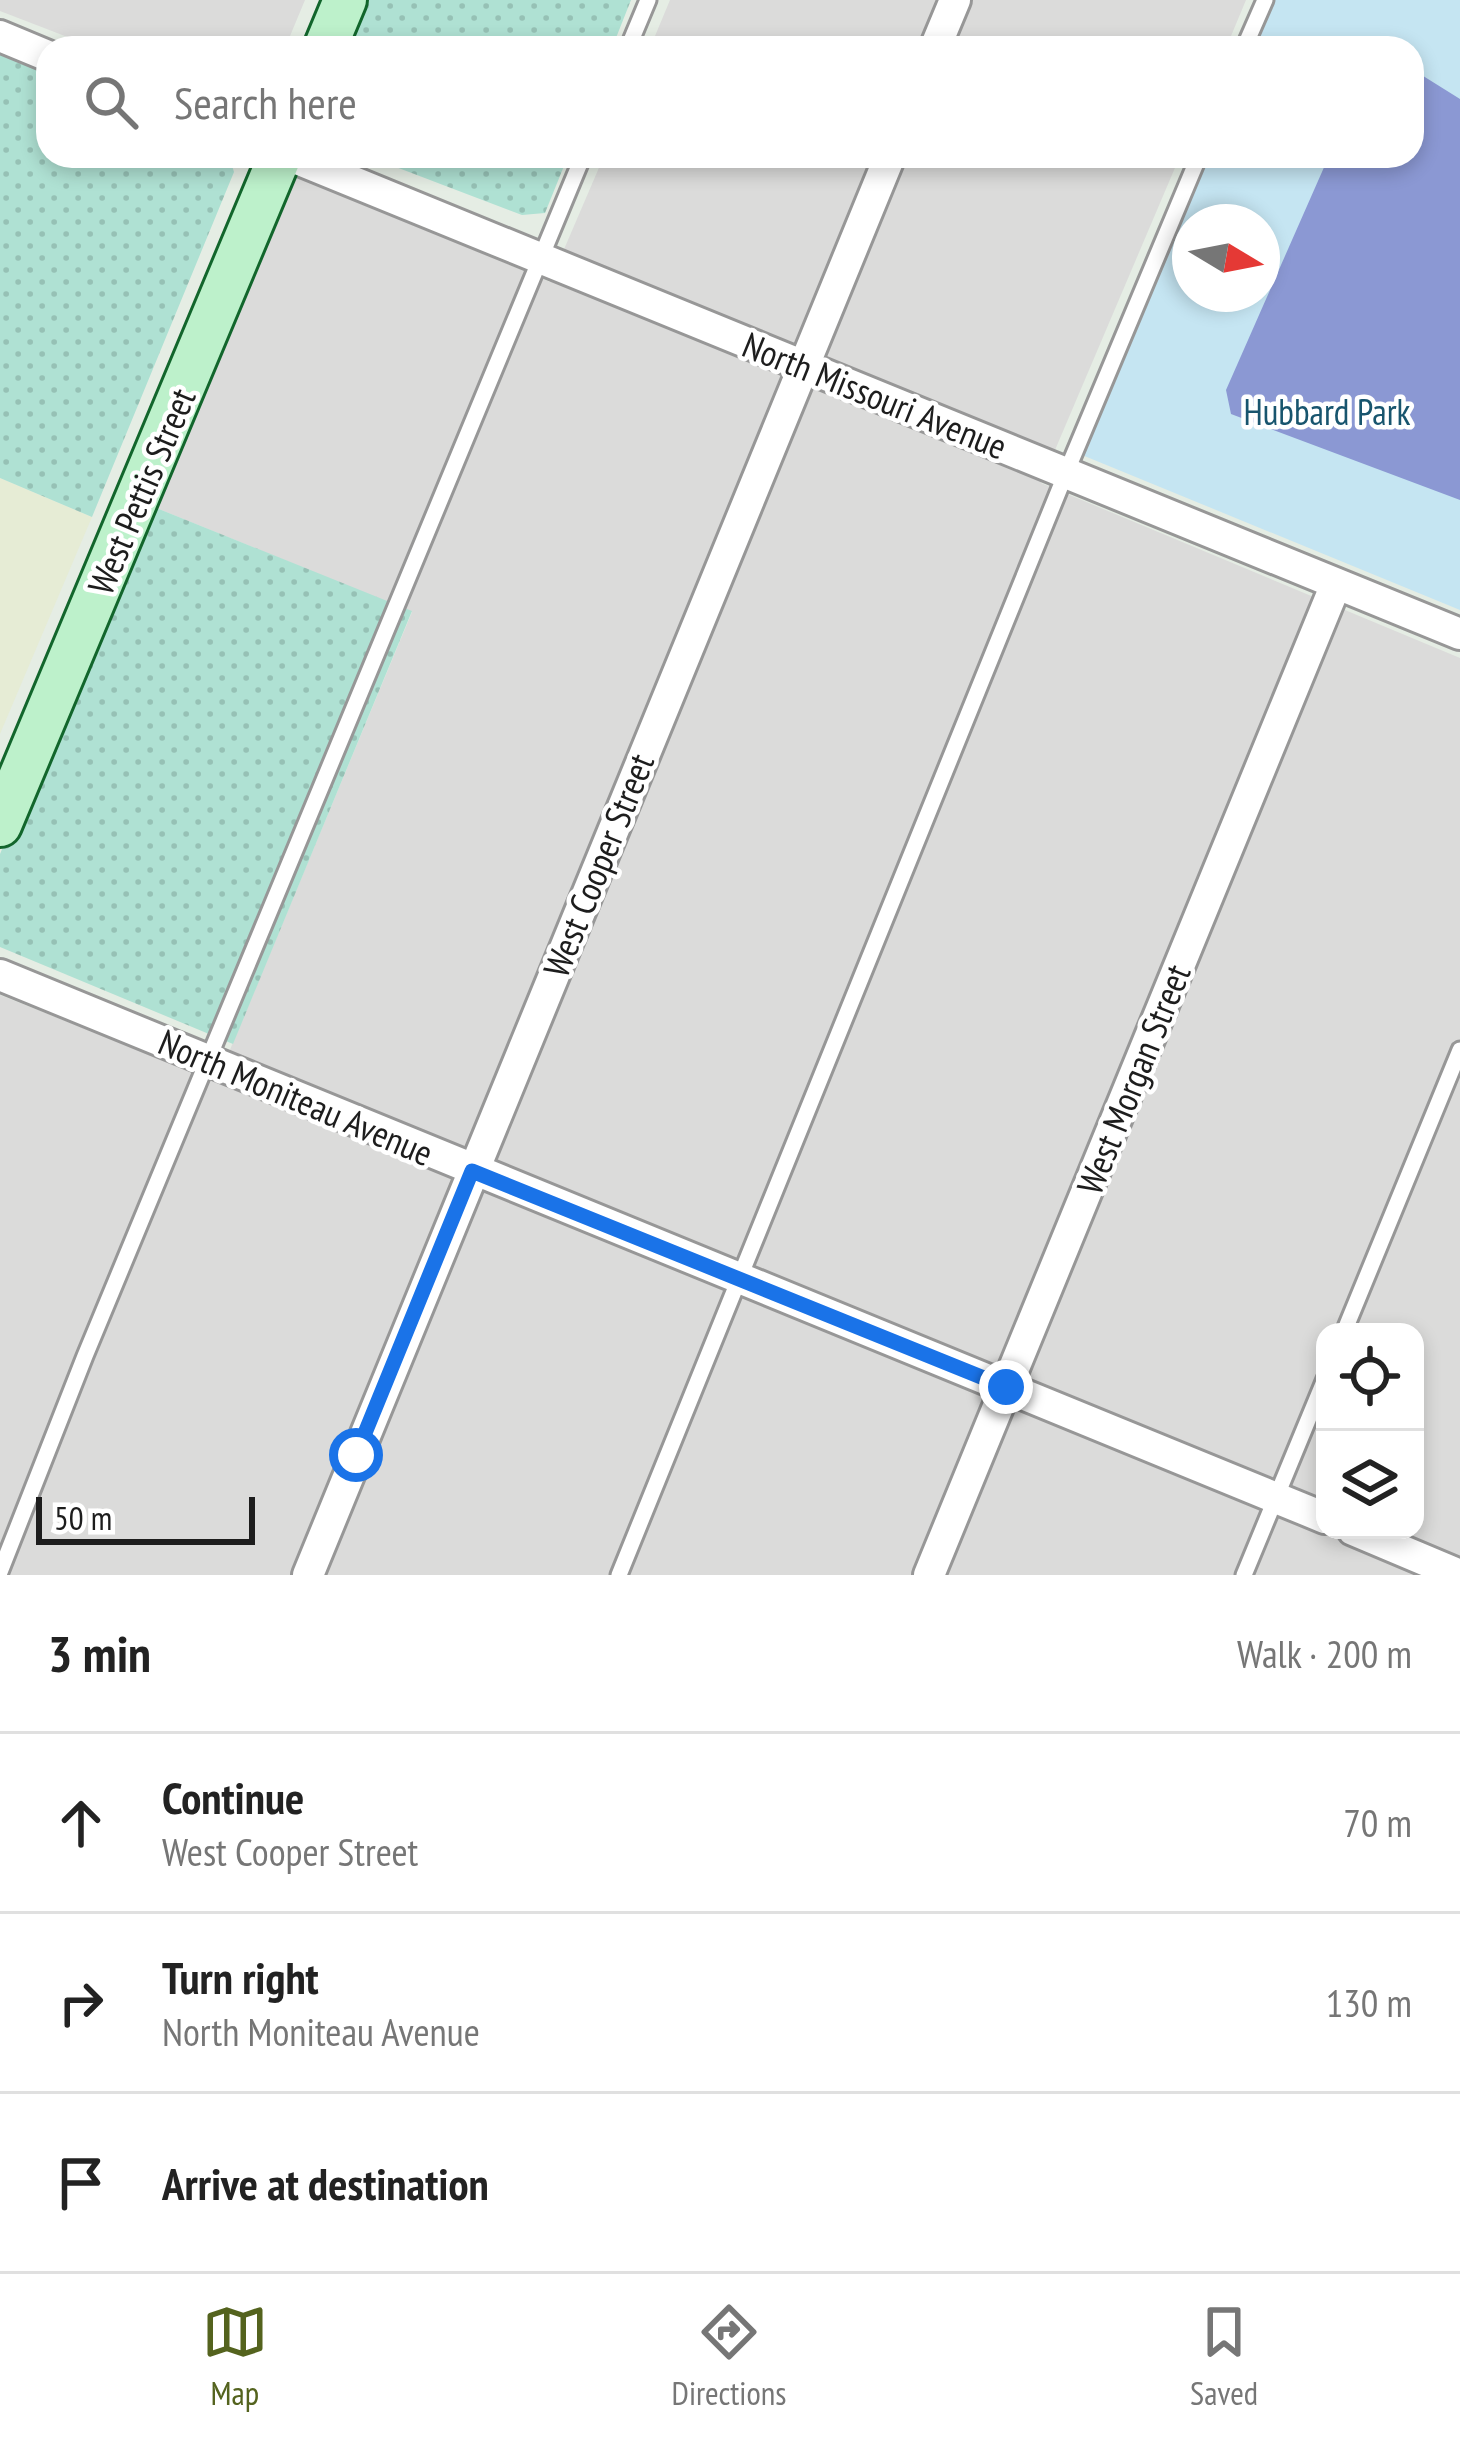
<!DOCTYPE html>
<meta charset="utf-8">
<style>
body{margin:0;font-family:"PT Sans Narrow",sans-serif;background:#f6f6f6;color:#222}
.controls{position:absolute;right:36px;bottom:36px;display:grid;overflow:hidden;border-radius:24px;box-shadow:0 6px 18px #0003}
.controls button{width:108px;height:108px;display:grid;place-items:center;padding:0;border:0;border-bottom:3px solid #e0e0e0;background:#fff;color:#222;font:60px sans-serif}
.compass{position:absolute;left:1172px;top:204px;width:108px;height:108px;border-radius:50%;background:#fff;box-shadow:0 6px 18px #0003;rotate:100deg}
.scale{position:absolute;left:36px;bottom:30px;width:219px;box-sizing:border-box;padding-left:12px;border:6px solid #1d1d1d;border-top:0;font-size:33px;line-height:42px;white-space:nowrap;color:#1d1d1d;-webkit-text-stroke:9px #fff;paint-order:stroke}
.stop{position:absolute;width:36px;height:36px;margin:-27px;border:9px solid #1a73e8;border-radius:50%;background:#fff}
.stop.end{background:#1a73e8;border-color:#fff;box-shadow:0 3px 12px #0008}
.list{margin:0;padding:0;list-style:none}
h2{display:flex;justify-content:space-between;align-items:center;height:156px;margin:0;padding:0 48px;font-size:51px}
h2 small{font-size:39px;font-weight:400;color:#767676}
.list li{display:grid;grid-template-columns:78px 1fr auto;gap:36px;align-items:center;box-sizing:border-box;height:180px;padding:0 48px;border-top:3px solid #e0e0e0}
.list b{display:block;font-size:45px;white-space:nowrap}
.list p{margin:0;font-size:39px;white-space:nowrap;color:#767676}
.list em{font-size:39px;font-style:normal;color:#767676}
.icon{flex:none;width:66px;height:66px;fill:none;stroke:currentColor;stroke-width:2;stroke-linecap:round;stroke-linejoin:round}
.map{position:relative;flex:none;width:1460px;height:1575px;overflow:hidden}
.search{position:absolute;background:#fff;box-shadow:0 6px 18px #0003;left:36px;right:36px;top:36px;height:132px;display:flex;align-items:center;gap:30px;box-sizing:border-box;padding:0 42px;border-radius:36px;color:#767676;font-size:45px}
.sheet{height:696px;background:#fff}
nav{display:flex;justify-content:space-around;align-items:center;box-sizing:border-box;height:168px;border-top:3px solid #e0e0e0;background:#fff;font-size:33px;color:#767676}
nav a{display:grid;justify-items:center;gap:6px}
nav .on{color:#54631e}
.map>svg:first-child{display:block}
</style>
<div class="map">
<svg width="1460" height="1575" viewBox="0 0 1460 1575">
<defs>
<pattern id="grass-dots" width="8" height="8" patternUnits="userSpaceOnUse" patternTransform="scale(3)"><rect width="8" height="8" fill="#afe1d3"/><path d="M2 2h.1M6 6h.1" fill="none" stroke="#96c1b5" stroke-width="1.8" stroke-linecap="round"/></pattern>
</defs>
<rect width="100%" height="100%" fill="#e5ede4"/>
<!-- residential -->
<g fill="#dbdbda" fill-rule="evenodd">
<polygon points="0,0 305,0 285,48 96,48 0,11"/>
<polygon points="670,0 1246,0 1226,48 650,48"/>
<path d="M 604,156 L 1180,156 L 1041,483 L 1460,658 L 1460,1575 L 0,1575 L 0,995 L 217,1081 L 412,612 L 149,505 L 283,184 L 302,177 L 550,282 ZM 1325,1332 L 1415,1332 L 1415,1530 L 1325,1530 Z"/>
</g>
<!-- commercial -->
<polygon fill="#e6ecd5" points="0,478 92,517 0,734"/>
<!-- grass -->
<g fill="url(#grass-dots)">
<polygon points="354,0 631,0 612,48 334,48"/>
<polygon points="0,53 48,72 48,156 229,156 234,172 92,517 0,478"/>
<polygon points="367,156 568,156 545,213 522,215"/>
<polygon points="149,505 412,611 233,1044 0,947 0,854"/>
</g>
<!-- park -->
<path fill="#c5e5f2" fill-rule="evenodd" d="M 1274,0 L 1460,0 L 1460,610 L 1082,455 L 1208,156 L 1412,156 L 1412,48 L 1254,48 ZM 1190,222 L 1262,222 L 1262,294 L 1190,294 Z"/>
<!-- pitch -->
<polygon fill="#8b98d3" points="1412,69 1460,99 1460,500 1231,414 1226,390 1329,156 1412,156"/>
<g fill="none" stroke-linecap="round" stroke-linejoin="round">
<!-- lane casing -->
<g stroke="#979797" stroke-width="21">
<g id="lane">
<polyline points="628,48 648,0"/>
<polyline points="1244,48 1265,0"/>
<polyline points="1344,1332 1460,1050"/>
<polyline points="0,1572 85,1356 583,156"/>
<polyline points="619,1575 1066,473 1199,156"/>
<polyline points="1244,1575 1325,1379"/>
</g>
</g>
<!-- street casing -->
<g stroke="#979797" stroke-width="36">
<g id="street">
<polyline points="0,36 48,56"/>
<polyline points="935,48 955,0"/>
<polyline points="290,156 1460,634"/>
<polyline points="0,975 1325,1518"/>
<polyline points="1353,1530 1460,1575"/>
<polyline points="308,1575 890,156"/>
<polyline points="929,1575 1336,584"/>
</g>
</g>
<!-- secondary casing -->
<g stroke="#12662c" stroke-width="48">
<g id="secondary">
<polyline points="325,48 345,0"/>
<polyline points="0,825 280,156"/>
</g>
</g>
<!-- lane -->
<use href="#lane" stroke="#fff" stroke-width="15"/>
<!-- street -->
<use href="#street" stroke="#fff" stroke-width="30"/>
<!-- secondary -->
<use href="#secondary" stroke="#bdf1cb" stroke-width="42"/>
</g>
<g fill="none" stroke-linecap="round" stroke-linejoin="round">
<!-- route -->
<polyline stroke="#1a73e8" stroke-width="15" points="356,1455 472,1171 1006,1387"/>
</g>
<g text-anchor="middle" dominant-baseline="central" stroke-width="9" stroke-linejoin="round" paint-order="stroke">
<!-- street labels -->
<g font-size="36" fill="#1d1d1d" stroke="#fff">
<text transform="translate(875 395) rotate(22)">North Missouri Avenue</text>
<text transform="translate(141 491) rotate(-67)">West Pettis Street</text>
<text transform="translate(598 865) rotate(-68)">West Cooper Street</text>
<text transform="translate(1133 1079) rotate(-68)">West Morgan Street</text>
<text transform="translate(296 1097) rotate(23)">North Moniteau Avenue</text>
</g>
<!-- park labels -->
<g font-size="36" fill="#18556e" stroke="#fff">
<text x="1327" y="411">Hubbard Park</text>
</g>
</g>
</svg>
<div class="controls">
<button><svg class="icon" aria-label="locate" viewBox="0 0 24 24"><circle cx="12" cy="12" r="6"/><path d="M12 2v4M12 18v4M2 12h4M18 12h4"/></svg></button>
<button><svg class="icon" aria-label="layers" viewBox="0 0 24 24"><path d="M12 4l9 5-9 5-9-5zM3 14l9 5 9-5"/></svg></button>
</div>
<svg class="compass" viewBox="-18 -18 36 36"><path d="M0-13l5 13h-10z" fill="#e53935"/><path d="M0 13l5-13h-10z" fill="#767676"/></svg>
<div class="scale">50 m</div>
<div class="stop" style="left:356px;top:1455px"></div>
<div class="stop end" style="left:1006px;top:1387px"></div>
<div class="search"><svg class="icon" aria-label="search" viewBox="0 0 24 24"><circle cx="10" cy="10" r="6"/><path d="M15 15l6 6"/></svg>Search here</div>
</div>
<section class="sheet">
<h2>3 min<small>Walk · 200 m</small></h2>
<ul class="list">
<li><svg class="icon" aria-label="ahead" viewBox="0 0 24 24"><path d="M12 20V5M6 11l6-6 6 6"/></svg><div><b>Continue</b><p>West Cooper Street</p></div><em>70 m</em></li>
<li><svg class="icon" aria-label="right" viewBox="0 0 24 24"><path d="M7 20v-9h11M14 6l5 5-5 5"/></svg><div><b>Turn right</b><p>North Moniteau Avenue</p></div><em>130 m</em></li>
<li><svg class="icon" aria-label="arrive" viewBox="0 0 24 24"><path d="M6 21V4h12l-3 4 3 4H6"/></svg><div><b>Arrive at destination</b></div></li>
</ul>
</section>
<nav>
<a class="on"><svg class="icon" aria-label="map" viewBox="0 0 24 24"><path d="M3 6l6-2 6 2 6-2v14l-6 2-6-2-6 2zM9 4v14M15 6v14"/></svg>Map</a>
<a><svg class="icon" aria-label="directions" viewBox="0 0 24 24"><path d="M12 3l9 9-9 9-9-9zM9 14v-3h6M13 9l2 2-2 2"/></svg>Directions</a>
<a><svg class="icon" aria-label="saved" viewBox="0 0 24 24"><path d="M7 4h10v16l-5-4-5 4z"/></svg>Saved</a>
</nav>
